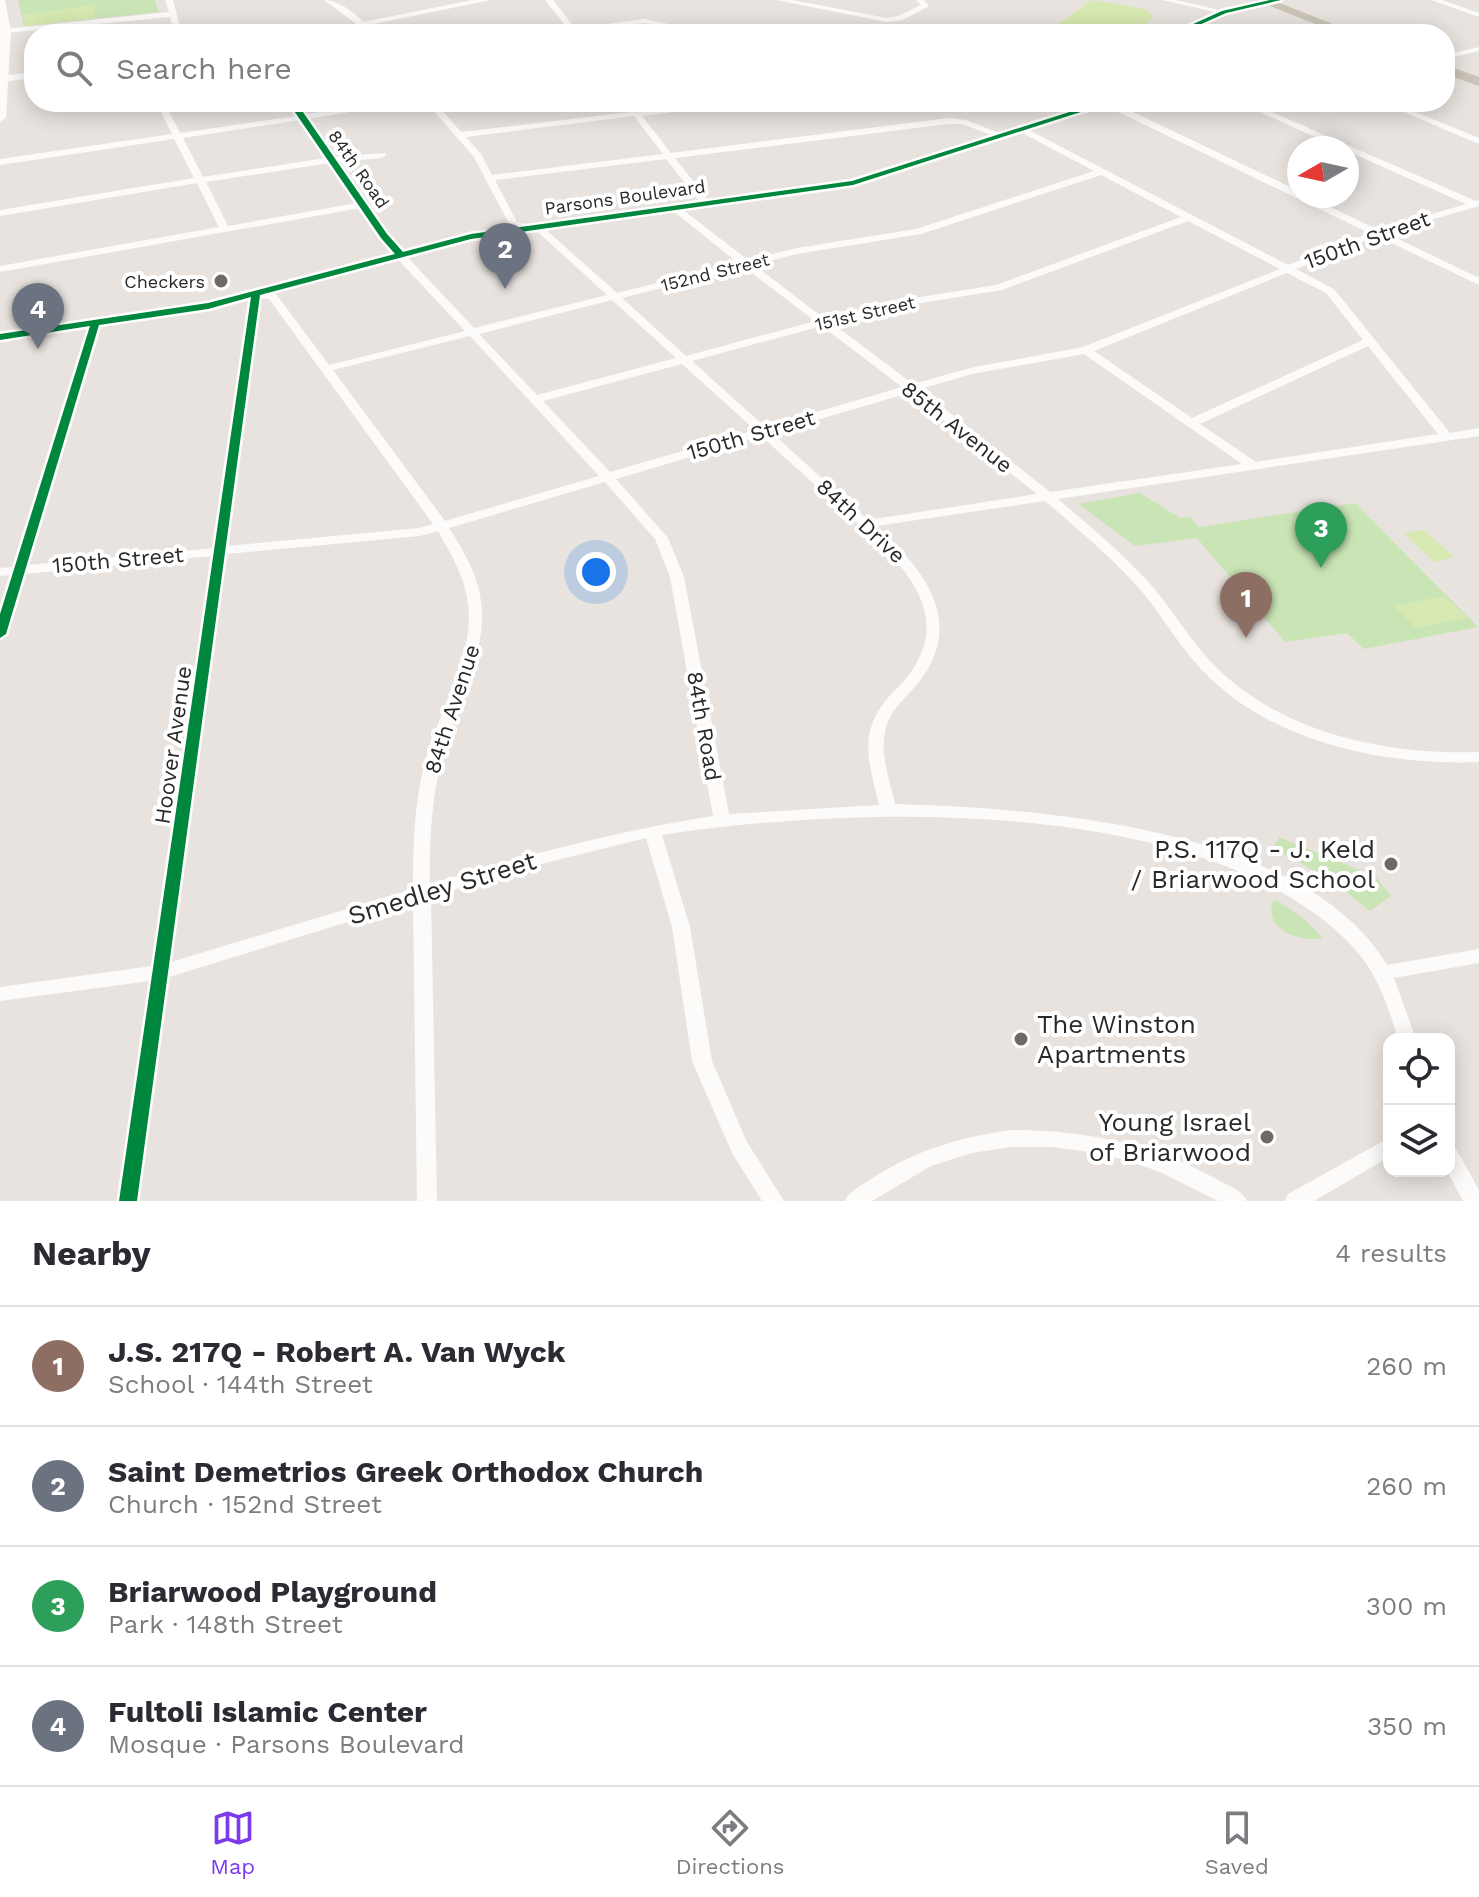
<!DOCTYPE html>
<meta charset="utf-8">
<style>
body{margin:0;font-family:"Work Sans",sans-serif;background:#f7f7f7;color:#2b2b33}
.controls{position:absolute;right:24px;bottom:24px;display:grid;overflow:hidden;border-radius:16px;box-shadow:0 4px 20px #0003}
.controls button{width:72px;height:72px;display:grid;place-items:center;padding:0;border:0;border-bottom:2px solid #e1e1e2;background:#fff;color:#2b2b33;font:40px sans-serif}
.compass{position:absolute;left:1287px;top:136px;width:72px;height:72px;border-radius:50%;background:#fff;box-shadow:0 4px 20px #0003;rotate:261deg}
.you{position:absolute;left:596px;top:572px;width:28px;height:28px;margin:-20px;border:6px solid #fff;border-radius:50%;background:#1a73e8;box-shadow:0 0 0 12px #1a73e833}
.badge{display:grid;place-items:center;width:52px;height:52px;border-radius:50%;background:#7c3aed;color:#fff;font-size:26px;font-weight:700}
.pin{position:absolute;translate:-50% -66px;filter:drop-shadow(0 2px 4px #0008)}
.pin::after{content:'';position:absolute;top:42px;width:28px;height:24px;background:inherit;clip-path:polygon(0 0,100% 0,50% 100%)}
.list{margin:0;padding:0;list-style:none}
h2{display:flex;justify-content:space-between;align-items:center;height:104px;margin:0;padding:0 32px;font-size:34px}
h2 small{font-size:26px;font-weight:400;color:#7c7c81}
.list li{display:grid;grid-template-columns:52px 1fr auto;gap:24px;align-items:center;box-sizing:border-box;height:120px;padding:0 32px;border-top:2px solid #e1e1e2}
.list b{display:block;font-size:30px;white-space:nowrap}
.list p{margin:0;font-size:26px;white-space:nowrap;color:#7c7c81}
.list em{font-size:26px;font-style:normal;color:#7c7c81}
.icon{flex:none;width:44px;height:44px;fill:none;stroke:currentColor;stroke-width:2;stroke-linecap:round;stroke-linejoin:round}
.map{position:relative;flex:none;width:1479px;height:1201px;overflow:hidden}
.search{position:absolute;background:#fff;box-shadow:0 4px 20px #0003;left:24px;right:24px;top:24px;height:88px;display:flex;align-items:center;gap:20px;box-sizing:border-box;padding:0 28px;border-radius:32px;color:#7c7c81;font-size:30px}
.sheet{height:584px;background:#fff}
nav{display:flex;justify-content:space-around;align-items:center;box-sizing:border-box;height:112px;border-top:2px solid #e1e1e2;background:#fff;font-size:22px;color:#7c7c81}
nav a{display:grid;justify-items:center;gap:4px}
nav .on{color:#7c3aed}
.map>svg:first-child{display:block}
</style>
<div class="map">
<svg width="1479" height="1201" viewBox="0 0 1479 1201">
<rect width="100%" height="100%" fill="#e8e3de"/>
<!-- green -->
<g fill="#cae5b5">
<polygon points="18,0 155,0 159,12 24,26"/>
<polygon points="1140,493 1180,518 1190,517 1199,527 1355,503 1478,627 1364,649 1347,633 1285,642 1197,538 1135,546 1078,504"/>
<polygon points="1279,837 1376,877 1391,896 1370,911 1332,880 1273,848"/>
<path d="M 1277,900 L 1305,920 L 1323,938 C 1301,943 1263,930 1273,901 Z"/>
</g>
<!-- pitch -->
<g fill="#d7e9b2">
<polygon points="1091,0 1145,9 1154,17 1132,34 1106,34 1056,26"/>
<polygon points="94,5 96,18 24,26 23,15"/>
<polygon points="1424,530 1454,557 1434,562 1404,533"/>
<polygon points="1444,596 1467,618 1416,628 1394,606"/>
</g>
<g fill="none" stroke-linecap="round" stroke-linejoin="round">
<!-- minor -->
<g fill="#fcfbfa" fill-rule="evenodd">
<polygon points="165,0 173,0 182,34 174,34 170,17 6,33 2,31 6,29 169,12"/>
<path d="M 324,0 C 342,0 364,21 375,34 L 367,34 L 359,26 Z"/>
<polygon points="545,0 553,0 575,28 645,19 716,34 700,34 645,23 578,32 579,34 546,34 568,29"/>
<polygon points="776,0 792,0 887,18 898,16 921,5 916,0 924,0 929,6 903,20 887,22"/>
<polygon points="1162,0 1176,0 1228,12 1224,14"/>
<polygon points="1431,0 1442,0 1479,13 1479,17"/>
<polygon points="1193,22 1219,32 1220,34 1210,34 1190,26 1189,24"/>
<polygon points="1479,47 1479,51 1445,59 1445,55"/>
<path d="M 156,102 L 164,102 L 180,133 L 297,116 L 288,102 L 296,102 L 305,114 L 349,108 L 349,112 L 308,119 L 334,157 L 385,153 L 386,155 L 382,158 L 338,162 L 397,246 L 474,328 L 607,295 L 539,233 L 510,226 L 474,157 L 426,102 L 435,102 L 461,132 L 630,112 L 623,102 L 631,102 L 638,111 L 712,102 L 737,102 L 733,104 L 642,116 L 671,153 L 949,118 L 966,120 L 1009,137 L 1005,140 L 962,124 L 949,124 L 675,158 L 711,204 L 706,207 L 703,206 L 666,159 L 495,180 L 517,222 L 545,229 L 617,293 L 738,263 L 672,210 L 672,206 L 678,206 L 748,260 L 797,248 L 916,229 L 1094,171 L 1022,133 L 1021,131 L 1025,128 L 1288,265 L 1369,233 L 1104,105 L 1104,102 L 1112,102 L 1299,191 L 1299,196 L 1308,196 L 1378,230 L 1466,204 L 1347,151 L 1347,148 L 1339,148 L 1238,102 L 1249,102 L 1476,201 L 1479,200 L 1479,206 L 1386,233 L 1479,278 L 1479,285 L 1377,236 L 1296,269 L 1334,289 L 1450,433 L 1479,428 L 1479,436 L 1058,499 C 1090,527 1124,554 1152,586 C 1176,614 1194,647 1221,672 C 1289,735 1390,755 1479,752 L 1479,762 C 1388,766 1279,744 1211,679 C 1184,654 1166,621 1143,593 C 1114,559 1079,530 1045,501 L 876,526 C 921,567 965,617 922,678 C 909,696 889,709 885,732 C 880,756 890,781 895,804 C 1039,808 1305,827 1387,965 L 1479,949 L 1479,963 L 1394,978 L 1416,1039 L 1398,1039 C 1388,1006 1377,972 1353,947 C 1208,794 856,805 662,835 L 690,927 L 712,1061 L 747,1142 L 784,1201 L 762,1201 L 732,1153 L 692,1061 L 672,927 L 646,838 L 521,869 L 431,897 L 437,1201 L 417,1201 L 413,902 L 169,977 L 138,1201 L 118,1201 L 150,981 L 0,1001 L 0,987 L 152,966 L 212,556 L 25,574 L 7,634 L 0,638 L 0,611 L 11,575 L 0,576 L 0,568 L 14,567 L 90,324 L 95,321 L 100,324 L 28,565 L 214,548 L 252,293 L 276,294 L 329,365 L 465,331 L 389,250 L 361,208 L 0,272 L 0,266 L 219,227 L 197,183 L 0,216 L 0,210 L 194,178 L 174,139 L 0,165 L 0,159 L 172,134 ZM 634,116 L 663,154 L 492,175 L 481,154 L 466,137 ZM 300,120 L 326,158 L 203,177 L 183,138 ZM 330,163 L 357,203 L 228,226 L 206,182 ZM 1101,175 L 1181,217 L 996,285 L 889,302 L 825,319 L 754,265 L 797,254 L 921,234 ZM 1188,221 L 1280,269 L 1083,347 L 970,368 L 913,384 L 832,323 L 890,308 L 1002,290 ZM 744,267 L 815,321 L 686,356 L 622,298 ZM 1287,273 L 1326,293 L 1363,340 L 1192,418 L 1094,351 ZM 261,298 L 269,299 L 433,524 L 419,528 L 227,546 ZM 612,300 L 676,358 L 537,395 L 479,334 ZM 822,326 L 902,387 L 765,427 L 692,361 ZM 470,336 L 599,476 L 445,521 L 333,370 ZM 1368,346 L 1438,434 L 1256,462 L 1200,424 ZM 1084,354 L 1242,464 L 1050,492 L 920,389 L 972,374 ZM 682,364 L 755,430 L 610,472 L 543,401 ZM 909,393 L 1037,494 L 868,520 L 772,433 ZM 761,436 C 787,459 813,483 838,506 C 879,543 953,598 917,662 C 910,677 897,687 886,700 C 857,736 870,765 879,805 L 729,814 L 684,577 L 668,538 L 616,479 ZM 605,482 L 655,539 L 670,577 L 713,816 C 617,831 523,856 430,884 C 429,838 432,794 444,749 C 460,694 495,641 477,583 C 471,563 460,545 449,528 ZM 438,531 C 451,554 465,577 468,604 C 475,655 438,713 425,762 C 414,804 413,846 413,889 L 171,962 L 226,554 L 420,536 Z"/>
<polygon points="1380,102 1391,102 1479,138 1479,144"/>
<path d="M 1011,1130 C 1084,1130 1155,1144 1218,1180 C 1229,1186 1242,1190 1247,1201 L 1218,1201 L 1160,1172 L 1129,1161 L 1090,1152 L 1051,1147 L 1011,1147 L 972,1153 L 931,1166 L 872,1201 L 845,1201 C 849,1191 859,1187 868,1181 C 913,1151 959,1137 1011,1130 Z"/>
<polygon points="1389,1138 1389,1157 1314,1201 1285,1201 1288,1194"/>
<polygon points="1449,1146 1456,1149 1479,1190 1479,1201 1463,1201 1447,1171 1449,1171"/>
</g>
<!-- tertiary -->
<g fill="#fcfbfa" fill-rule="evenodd">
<polygon points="472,0 491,0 324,34 304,34"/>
<polygon points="1265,0 1283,0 1227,14 1182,34 1169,34 1221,10"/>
<polygon points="34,72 34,78 0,82 0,76"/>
<polygon points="1097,102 1113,102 853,187 472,241 208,310 0,341 0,333 207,302 471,233 851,180"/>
</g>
<!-- secondary -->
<polygon fill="#fcfbfa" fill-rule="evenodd" points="0,0 5,0 11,31 6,118 0,122"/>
<!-- primary -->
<g fill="#cac5b7" fill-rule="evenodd">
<polygon points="1255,0 1272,0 1358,34 1340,34"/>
<polygon points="1445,65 1479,77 1479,86 1445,74"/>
</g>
<!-- cycleway casing -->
<g stroke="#fff" stroke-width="5">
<g id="cycleway">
<polygon points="1270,0 1281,0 1226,13 1179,34 1171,34 1222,11"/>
<polygon points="288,102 296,102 387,234 403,252 471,234 852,181 1101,102 1112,102 853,185 471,239 260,295 137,1201 119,1201 251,297 208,309 99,325 6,634 0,638 0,614 90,326 0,340 0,334 208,303 395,254 381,238"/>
</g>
</g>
<!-- cycleway -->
<use href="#cycleway" fill="#00873e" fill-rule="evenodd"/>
</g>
<!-- markers -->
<g fill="#6c6a68" stroke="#fff" stroke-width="3">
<circle cx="221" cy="281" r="8"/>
<circle cx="1391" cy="864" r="8"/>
<circle cx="1021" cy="1039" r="8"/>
<circle cx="1267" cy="1137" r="8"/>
</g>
<g text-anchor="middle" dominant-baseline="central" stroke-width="8" stroke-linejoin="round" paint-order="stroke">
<!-- far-street labels -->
<g font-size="18" fill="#292929" stroke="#fff">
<text transform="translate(359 169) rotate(55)">84th Road</text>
<text transform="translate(625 197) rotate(-8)">Parsons Boulevard</text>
<text transform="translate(715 272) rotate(-14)">152nd Street</text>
<text transform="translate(865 313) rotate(-13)">151st Street</text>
</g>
<!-- far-poi labels -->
<g font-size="18" fill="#292929" stroke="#fff" text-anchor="end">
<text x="205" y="281">Checkers</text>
</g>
<!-- street labels -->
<g font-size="22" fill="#292929" stroke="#fff">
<text transform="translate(1367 240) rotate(-20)">150th Street</text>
<text transform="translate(957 427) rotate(38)">85th Avenue</text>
<text transform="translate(751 435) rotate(-16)">150th Street</text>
<text transform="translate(861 521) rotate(43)">84th Drive</text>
<text transform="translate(118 560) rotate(-5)">150th Street</text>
<text transform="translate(452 709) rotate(-72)">84th Avenue</text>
<text transform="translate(704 726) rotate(80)">84th Road</text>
<text transform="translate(173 745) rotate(-82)">Hoover Avenue</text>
</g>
<!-- near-poi labels -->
<g font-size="26" fill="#292929" stroke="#fff" text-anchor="end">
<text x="1375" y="849">P.S. 117Q - J. Keld<tspan x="1375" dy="30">/ Briarwood School</tspan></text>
<text x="1037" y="1024" text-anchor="start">The Winston<tspan x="1037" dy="30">Apartments</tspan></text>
<text x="1251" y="1122">Young Israel<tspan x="1251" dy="30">of Briarwood</tspan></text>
</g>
<!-- near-street labels -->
<g font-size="26" fill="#292929" stroke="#fff">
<text transform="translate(442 888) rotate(-17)">Smedley Street</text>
</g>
</g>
</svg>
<div class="controls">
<button><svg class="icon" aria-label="locate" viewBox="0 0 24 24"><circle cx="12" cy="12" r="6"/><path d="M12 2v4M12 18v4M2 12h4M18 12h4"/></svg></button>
<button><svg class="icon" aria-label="layers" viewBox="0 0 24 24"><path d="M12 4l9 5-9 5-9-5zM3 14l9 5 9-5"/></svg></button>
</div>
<svg class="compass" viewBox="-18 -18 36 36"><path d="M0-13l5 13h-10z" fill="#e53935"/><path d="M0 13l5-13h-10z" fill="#7c7c81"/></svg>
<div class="you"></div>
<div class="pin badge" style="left:1246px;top:638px;background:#8d6e63">1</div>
<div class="pin badge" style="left:505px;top:289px;background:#6b7280">2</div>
<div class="pin badge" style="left:1321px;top:568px;background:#2e9e5b">3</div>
<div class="pin badge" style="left:38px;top:349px;background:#6b7280">4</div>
<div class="search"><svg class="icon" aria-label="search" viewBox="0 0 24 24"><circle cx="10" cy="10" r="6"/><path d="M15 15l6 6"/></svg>Search here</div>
</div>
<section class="sheet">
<h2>Nearby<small>4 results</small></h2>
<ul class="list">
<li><span class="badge" style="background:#8d6e63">1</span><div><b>J.S. 217Q - Robert A. Van Wyck</b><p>School · 144th Street</p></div><em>260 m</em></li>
<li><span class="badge" style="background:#6b7280">2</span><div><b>Saint Demetrios Greek Orthodox Church</b><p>Church · 152nd Street</p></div><em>260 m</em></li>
<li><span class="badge" style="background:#2e9e5b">3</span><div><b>Briarwood Playground</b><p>Park · 148th Street</p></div><em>300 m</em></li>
<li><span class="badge" style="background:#6b7280">4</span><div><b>Fultoli Islamic Center</b><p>Mosque · Parsons Boulevard</p></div><em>350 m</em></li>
</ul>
</section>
<nav>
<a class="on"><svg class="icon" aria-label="map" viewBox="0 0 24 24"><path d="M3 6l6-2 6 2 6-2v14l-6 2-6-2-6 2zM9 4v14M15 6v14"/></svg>Map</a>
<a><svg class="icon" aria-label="directions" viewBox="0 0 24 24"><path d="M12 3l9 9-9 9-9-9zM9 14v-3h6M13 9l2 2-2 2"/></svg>Directions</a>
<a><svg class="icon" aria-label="saved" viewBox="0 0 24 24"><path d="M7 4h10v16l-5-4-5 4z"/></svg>Saved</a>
</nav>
